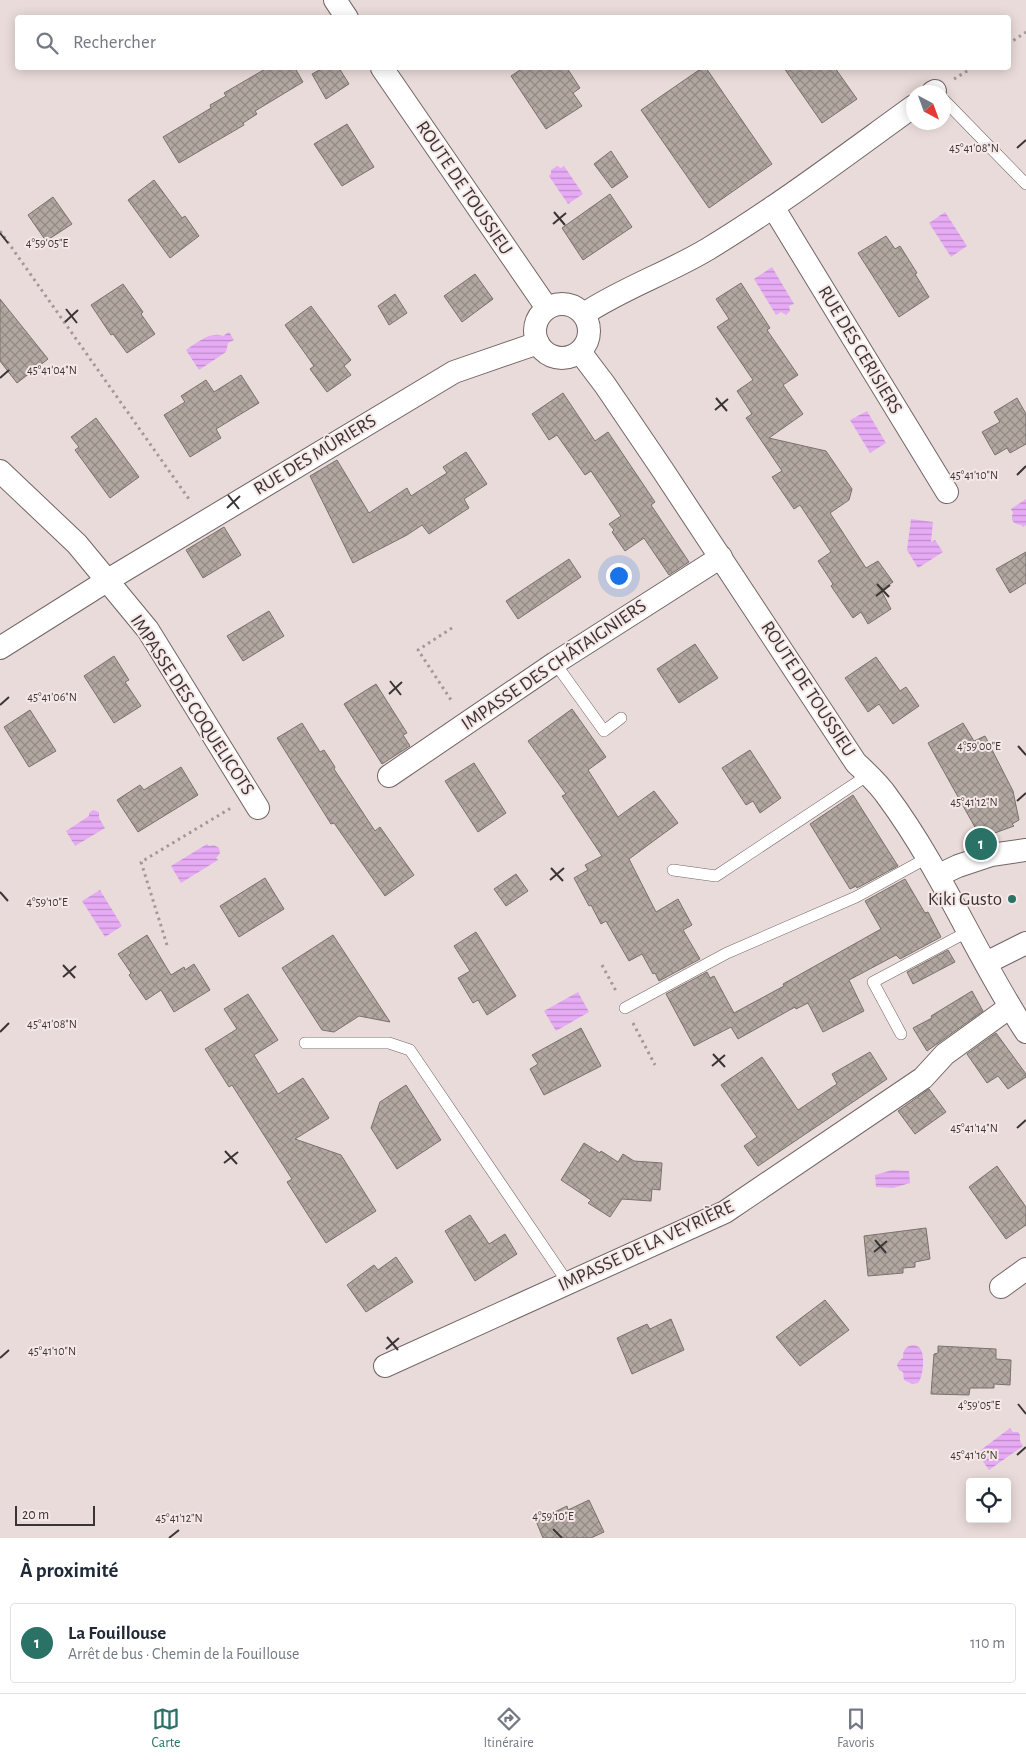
<!DOCTYPE html>
<html lang="fr">
<meta charset="utf-8">
<style>
body{margin:0;font-family:"Alegreya Sans",sans-serif;background:#f2f2f3;color:#1f2937}
.controls{position:absolute;right:15px;bottom:15px;display:grid;overflow:hidden;border-radius:5px;box-shadow:0 2px 12px #0003}
.controls button{width:45px;height:45px;display:grid;place-items:center;padding:0;border:0;border-bottom:1px solid #e0e1e3;background:#fff;color:#1f2937;font:25px sans-serif}
.compass{position:absolute;left:906px;top:85px;width:45px;height:45px;border-radius:50%;background:#fff;box-shadow:0 2px 12px #0003;rotate:139deg}
.scale{position:absolute;left:15px;bottom:12px;width:80px;box-sizing:border-box;padding-left:5px;border:2px solid #3a3534;border-top:0;font-size:14px;line-height:18px;white-space:nowrap;color:#3a3534;-webkit-text-stroke:4px #f6e8e7;paint-order:stroke}
.you{position:absolute;left:618px;top:575px;width:18px;height:18px;margin:-12px;border:4px solid #fff;border-radius:50%;background:#1a73e8;box-shadow:0 0 0 8px #1a73e833}
.badge{display:grid;place-items:center;width:32px;height:32px;border-radius:50%;background:#2a7166;color:#fff;font-size:16px;font-weight:700}
.pin{position:absolute;translate:-50% -50%;border:2px solid #fff;box-shadow:0 1px 5px #0006}
.list{margin:0;padding:0;list-style:none}
h2{display:flex;justify-content:space-between;align-items:center;height:65px;margin:0;padding:0 20px;font-size:21px}
h2 small{font-size:16px;font-weight:400;color:#747a83}
.list li{display:grid;grid-template-columns:32px 1fr auto;gap:15px;align-items:center;box-sizing:border-box;height:80px;margin:0 10px 10px;padding:0 10px;border:1px solid #e0e1e3;border-radius:5px}
.list b{display:block;font-size:19px;white-space:nowrap}
.list p{margin:0;font-size:16px;white-space:nowrap;color:#747a83}
.list em{font-size:16px;font-style:normal;color:#747a83}
.icon{flex:none;width:28px;height:28px;fill:none;stroke:currentColor;stroke-width:2;stroke-linecap:round;stroke-linejoin:round}
.map{position:relative;flex:none;width:1026px;height:1538px;overflow:hidden}
.search{position:absolute;background:#fff;box-shadow:0 2px 12px #0003;left:15px;right:15px;top:15px;height:55px;display:flex;align-items:center;gap:12px;box-sizing:border-box;padding:0 18px;border-radius:5px;color:#747a83;font-size:19px}
.sheet{height:155px;background:#fff}
nav{display:flex;justify-content:space-around;align-items:center;box-sizing:border-box;height:70px;border-top:1px solid #e0e1e3;background:#fff;font-size:14px;color:#747a83}
nav a{display:grid;justify-items:center;gap:2px}
nav .on{color:#2a7166}
.map>svg:first-child{display:block}
</style>
<div class="map">
<svg width="1026" height="1538" viewBox="0 0 1026 1538">
<defs>
<pattern id="water-rules" width="6" height="5" patternUnits="userSpaceOnUse" patternTransform="scale(1.25)"><rect width="6" height="5" fill="#e7abf5"/><path d="M0 2.5h6" fill="none" stroke="#bc8cc7"/></pattern>
<pattern id="building-cross-hatch" width="8" height="8" patternUnits="userSpaceOnUse" patternTransform="scale(1.25)"><rect width="8" height="8" fill="#b2a8a1"/><path d="M0 0l8 8M0 8l8-8" fill="none" stroke="#928a84"/></pattern>
</defs>
<rect width="100%" height="100%" fill="#e9dbda"/>
<!-- water -->
<g fill="url(#water-rules)">
<polygon points="557,166 561,168 564,166 583,194 568,204 549,176 551,174 551,170"/>
<polygon points="945,212 967,246 951,257 929,223"/>
<polygon points="772,267 794,304 789,306 790,311 786,315 781,312 776,315 754,279"/>
<path d="M 229,332 L 234,340 L 228,343 L 226,352 L 199,370 L 186,350 C 197,343 210,331 223,336 Z"/>
<polygon points="867,411 886,443 870,453 850,420"/>
<path d="M 1026,499 L 1026,525 L 1023,527 L 1021,525 C 1013,524 1010,520 1013,513 L 1011,509 Z"/>
<polygon points="911,519 933,522 931,542 935,540 943,552 918,568 907,550"/>
<polygon points="93,810 99,812 99,818 105,828 75,846 66,831 89,816 89,813"/>
<polygon points="207,844 209,846 214,845 219,848 220,853 216,858 218,860 181,883 171,866"/>
<polygon points="100,890 122,926 105,937 82,901"/>
<polygon points="578,992 589,1012 556,1031 544,1011"/>
<polygon points="892,1170 909,1171 910,1183 893,1188 876,1187 875,1175"/>
<path d="M 914,1345 C 917,1346 920,1347 921,1350 C 925,1356 923,1378 918,1383 L 912,1384 L 904,1380 L 903,1372 L 899,1370 L 897,1365 L 899,1361 L 903,1358 C 903,1350 905,1346 914,1345 Z"/>
<polygon points="1010,1428 1013,1432 1018,1432 1020,1435 1020,1441 1023,1446 989,1470 977,1453"/>
</g>
<!-- building -->
<g fill="url(#building-cross-hatch)" stroke="#7b726c">
<polygon points="267,68 295,68 303,82 255,111 257,114 243,123 244,125 179,163 163,137 211,108 210,105 226,96 224,93"/>
<polygon points="323,68 339,68 349,84 326,99 312,74"/>
<polygon points="523,68 567,68 580,88 573,93 582,106 546,129 511,76"/>
<polygon points="702,68 706,68 772,164 709,208 641,110"/>
<polygon points="784,68 835,68 857,99 822,123"/>
<polygon points="347,124 374,167 342,186 314,144"/>
<polygon points="611,151 628,177 612,188 594,164"/>
<polygon points="154,180 182,218 185,216 199,236 170,258 128,200"/>
<polygon points="610,194 632,227 583,260 562,228"/>
<polygon points="53,197 72,224 46,241 28,215"/>
<polygon points="886,236 895,249 900,246 917,273 915,274 929,297 899,317 858,253"/>
<polygon points="475,274 493,299 462,322 444,296"/>
<polygon points="741,283 770,328 767,330 798,375 783,385 803,414 769,438 826,451 852,489 849,500 830,513 866,568 878,561 893,582 881,590 891,609 868,624 861,612 853,618 831,586 833,584 818,561 831,552 800,505 794,509 772,477 782,471 746,418 752,414 737,391 753,380 717,327 729,319 716,299"/>
<polygon points="123,284 143,312 141,314 155,334 127,353 113,334 111,335 91,305"/>
<polygon points="395,294 407,313 389,325 378,306"/>
<polygon points="0,299 48,359 17,383 0,361"/>
<polygon points="311,306 351,360 344,366 351,375 327,392 310,369 314,366 285,325"/>
<polygon points="241,375 259,403 216,429 221,438 190,457 164,415 185,402 181,396 206,380 214,392"/>
<polygon points="563,393 595,441 608,432 655,502 651,505 689,562 669,575 644,538 625,551 612,532 614,530 609,524 621,516 591,471 585,475 557,435 549,440 532,414"/>
<polygon points="1017,398 1026,414 1026,444 1010,453 1007,448 995,455 982,432 1000,422 994,412"/>
<polygon points="96,418 139,477 110,498 75,450 79,447 71,437"/>
<polygon points="466,452 487,484 464,499 469,508 429,534 422,525 407,535 353,563 310,476 337,460 369,513 407,488 411,496 447,473 443,467"/>
<polygon points="224,527 241,555 203,578 186,550"/>
<polygon points="1026,552 1026,583 1010,593 996,569"/>
<polygon points="569,559 581,577 518,619 506,601"/>
<polygon points="269,611 284,636 243,661 227,636"/>
<polygon points="695,644 718,678 679,703 657,669"/>
<polygon points="114,656 129,680 125,682 141,706 114,723 84,676"/>
<polygon points="876,657 900,691 906,687 919,706 893,724 879,704 868,712 845,678"/>
<polygon points="376,684 407,733 403,735 410,746 382,764 344,704"/>
<polygon points="572,709 606,757 588,770 618,817 654,791 678,823 629,859 656,912 678,899 692,925 683,930 700,959 659,981 655,973 653,974 642,954 629,961 606,921 601,924 591,905 589,906 574,878 588,870 585,865 602,856 562,796 566,794 528,741"/>
<polygon points="30,710 56,751 29,767 4,727"/>
<polygon points="302,723 320,752 324,750 335,767 334,769 375,831 380,827 414,875 385,896 334,823 331,824 277,738"/>
<polygon points="963,723 974,741 985,736 1013,791 1019,820 1012,824 1014,826 981,838 928,743"/>
<polygon points="750,750 781,798 760,813 753,801 746,805 722,768"/>
<polygon points="474,763 506,813 478,832 445,781"/>
<polygon points="181,767 198,795 138,832 117,800 140,785 144,790"/>
<polygon points="853,795 898,866 857,888 856,886 850,889 810,824"/>
<polygon points="516,874 528,891 506,906 494,889"/>
<polygon points="265,878 284,909 239,937 220,906"/>
<polygon points="905,879 925,913 928,912 941,937 900,959 896,955 849,980 864,1011 823,1032 808,1003 796,1009 795,1007 738,1039 731,1027 694,1046 666,994 707,972 710,978 714,976 734,1013 784,986 783,984 881,929 865,901"/>
<polygon points="476,932 516,996 487,1015 478,1000 473,1003 458,978 470,971 454,946"/>
<polygon points="147,935 171,975 184,967 185,970 194,964 210,990 174,1012 161,990 146,1000 129,975 131,973 118,954"/>
<polygon points="333,935 390,1022 359,1016 334,1032 322,1030 282,968"/>
<polygon points="948,950 955,962 913,984 907,972"/>
<polygon points="972,991 983,1011 927,1051 913,1028 932,1018 931,1016"/>
<polygon points="248,994 278,1040 254,1055 278,1094 303,1078 329,1118 295,1139 341,1155 376,1211 326,1243 287,1182 292,1179 232,1085 229,1087 205,1049 237,1029 224,1009"/>
<polygon points="581,1028 601,1066 544,1095 530,1069 538,1064 532,1055"/>
<polygon points="996,1033 1026,1074 1026,1077 1008,1089 998,1076 987,1083 967,1054"/>
<polygon points="870,1052 887,1079 758,1166 744,1146 757,1137 721,1085 762,1057 798,1110 837,1084 832,1074"/>
<polygon points="406,1085 441,1140 397,1169 371,1128 380,1102"/>
<polygon points="929,1089 946,1112 915,1134 898,1111"/>
<polygon points="584,1143 600,1153 601,1151 618,1162 623,1154 634,1161 662,1163 660,1190 652,1189 651,1201 622,1199 610,1217 588,1203 591,1200 561,1180"/>
<polygon points="997,1166 1026,1207 1026,1225 1006,1239 969,1187"/>
<polygon points="470,1215 489,1244 505,1234 517,1254 475,1281 445,1231"/>
<polygon points="926,1228 930,1259 915,1262 915,1267 903,1268 903,1273 868,1276 864,1236"/>
<polygon points="396,1257 413,1282 366,1312 347,1285 374,1265 378,1270"/>
<polygon points="825,1300 849,1330 800,1366 776,1337"/>
<polygon points="671,1319 684,1350 632,1374 617,1338 647,1324 650,1329"/>
<polygon points="938,1346 996,1349 996,1359 1011,1360 1010,1385 994,1384 994,1388 970,1388 969,1395 931,1394 934,1354 938,1353"/>
<polygon points="589,1500 604,1532 591,1538 543,1538 536,1521 567,1506 568,1510"/>
</g>
<g fill="none" stroke-linecap="round" stroke-linejoin="round">
<!-- lane casing -->
<g stroke="#726665" stroke-width="12">
<g id="lane">
<polyline points="944,100 1026,184"/>
<polyline points="555,663 604,731 621,718"/>
<polyline points="673,870 716,876 868,775"/>
<polyline points="625,1008 727,953 856,897 927,858"/>
<polyline points="901,1034 873,982 969,931"/>
<polyline points="305,1043 389,1043 410,1050 568,1283"/>
</g>
</g>
<!-- street casing -->
<g stroke="#726665" stroke-width="24">
<g id="street">
<polyline points="335,0 347,18"/>
<polyline points="382,68 547,308"/>
<polyline points="933,92 935,91"/>
<polyline points="773,207 947,492"/>
<circle cx="562" cy="331" r="27"/>
<path d="M 584,314 C 623,288 668,273 708,249 C 779,206 846,155 914,106"/>
<path d="M 580,352 L 605,385 L 662,469 L 856,763 C 867,773 879,784 887,796 C 942,870 976,956 1026,1032"/>
<polyline points="0,471 77,544 148,630 258,808"/>
<polyline points="0,648 108,580 454,372 538,343"/>
<polyline points="389,776 555,663 721,557"/>
<polyline points="939,875 958,866 991,855 1026,850"/>
<polyline points="986,963 1026,943"/>
<polyline points="1001,1287 1026,1269"/>
<polyline points="385,1366 725,1212 923,1078 945,1054 1010,1007"/>
</g>
</g>
<!-- path -->
<g stroke="#a29897" stroke-width="3" stroke-dasharray="2.5 4" stroke-linecap="butt">
<polyline points="1008,44 1026,32"/>
<polyline points="954,79 972,68"/>
<polyline points="0,231 191,502"/>
<polyline points="452,628 418,650 453,703"/>
<polyline points="167,945 141,862 231,808"/>
<polyline points="602,965 616,991"/>
<polyline points="633,1023 655,1065"/>
</g>
<!-- lane -->
<use href="#lane" stroke="#fff" stroke-width="11"/>
<!-- street -->
<use href="#street" stroke="#fff" stroke-width="22"/>
</g>
<!-- ticks -->
<path fill="none" stroke="#3a3534" stroke-width="2" d="M 1017,148 L 1026,140M 554,212 L 565,225M 553,224 L 566,213M 0,233 L 8,243M 66,309 L 77,323M 65,322 L 78,310M 0,378 L 9,370M 716,398 L 727,411M 715,410 L 728,399M 1017,475 L 1026,466M 228,495 L 239,509M 227,508 L 240,496M 877,584 L 889,597M 876,596 L 890,585M 390,681 L 401,695M 389,694 L 402,682M 0,705 L 9,697M 1018,746 L 1026,755M 1017,801 L 1026,793M 551,868 L 563,881M 550,880 L 564,868M 0,892 L 8,901M 63,965 L 75,978M 63,977 L 76,966M 0,1032 L 9,1023M 713,1054 L 725,1067M 712,1066 L 725,1055M 1017,1128 L 1026,1120M 225,1151 L 237,1164M 224,1163 L 238,1152M 875,1240 L 886,1253M 874,1252 L 887,1241M 387,1337 L 398,1350M 386,1349 L 399,1338M 0,1358 L 9,1350M 1018,1404 L 1026,1414M 1017,1455 L 1026,1447M 553,1529 L 562,1538M 169,1538 L 179,1530"/>
<!-- markers -->
<circle fill="#2a7166" stroke="#f6e8e7" stroke-width="2" cx="1012" cy="899" r="5"/>
<g text-anchor="middle" dominant-baseline="central" stroke-width="4" stroke-linejoin="round" paint-order="stroke">
<!-- street labels -->
<g font-size="19" fill="#3a3534" stroke="#f6e8e7">
<text transform="translate(464 188) rotate(56)">ROUTE DE TOUSSIEU</text>
<text transform="translate(860 350) rotate(59)">RUE DES CERISIERS</text>
<text transform="translate(315 455) rotate(-31)">RUE DES MÛRIERS</text>
<text transform="translate(554 665) rotate(-34)">IMPASSE DES CHÂTAIGNIERS</text>
<text transform="translate(808 689) rotate(57)">ROUTE DE TOUSSIEU</text>
<text transform="translate(192 705) rotate(57)">IMPASSE DES COQUELICOTS</text>
<text transform="translate(646 1246) rotate(-25)">IMPASSE DE LA VEYRIÈRE</text>
</g>
<!-- poi labels -->
<g font-size="19" fill="#3a3534" stroke="#f6e8e7" text-anchor="end">
<text x="1002" y="899">Kiki Gusto</text>
</g>
</g>
<g font-size="12" text-anchor="middle" fill="#3a3534" stroke="#f6e8e7" stroke-width="4" stroke-linejoin="round" paint-order="stroke">
<text x="974" y="152">45°41'08"N</text>
<text x="47" y="247">4°59'05"E</text>
<text x="52" y="374">45°41'04"N</text>
<text x="974" y="479">45°41'10"N</text>
<text x="52" y="701">45°41'06"N</text>
<text x="979" y="750">4°59'00"E</text>
<text x="974" y="806">45°41'12"N</text>
<text x="47" y="906">4°59'10"E</text>
<text x="52" y="1028">45°41'08"N</text>
<text x="974" y="1132">45°41'14"N</text>
<text x="52" y="1355">45°41'10"N</text>
<text x="979" y="1409">4°59'05"E</text>
<text x="974" y="1459">45°41'16"N</text>
<text x="553" y="1520">4°59'10"E</text>
<text x="179" y="1522">45°41'12"N</text>
</g>
</svg>
<div class="controls">
<button><svg class="icon" aria-label="locate" viewBox="0 0 24 24"><circle cx="12" cy="12" r="6"/><path d="M12 2v4M12 18v4M2 12h4M18 12h4"/></svg></button>
</div>
<svg class="compass" viewBox="-18 -18 36 36"><path d="M0-13l5 13h-10z" fill="#e53935"/><path d="M0 13l5-13h-10z" fill="#747a83"/></svg>
<div class="scale">20 m</div>
<div class="you"></div>
<div class="pin badge" style="left:981px;top:844px">1</div>
<div class="search"><svg class="icon" aria-label="search" viewBox="0 0 24 24"><circle cx="10" cy="10" r="6"/><path d="M15 15l6 6"/></svg>Rechercher</div>
</div>
<section class="sheet">
<h2>À proximité<small></small></h2>
<ul class="list">
<li><span class="badge">1</span><div><b>La Fouillouse</b><p>Arrêt de bus · Chemin de la Fouillouse</p></div><em>110 m</em></li>
</ul>
</section>
<nav>
<a class="on"><svg class="icon" aria-label="map" viewBox="0 0 24 24"><path d="M3 6l6-2 6 2 6-2v14l-6 2-6-2-6 2zM9 4v14M15 6v14"/></svg>Carte</a>
<a><svg class="icon" aria-label="directions" viewBox="0 0 24 24"><path d="M12 3l9 9-9 9-9-9zM9 14v-3h6M13 9l2 2-2 2"/></svg>Itinéraire</a>
<a><svg class="icon" aria-label="saved" viewBox="0 0 24 24"><path d="M7 4h10v16l-5-4-5 4z"/></svg>Favoris</a>
</nav>
